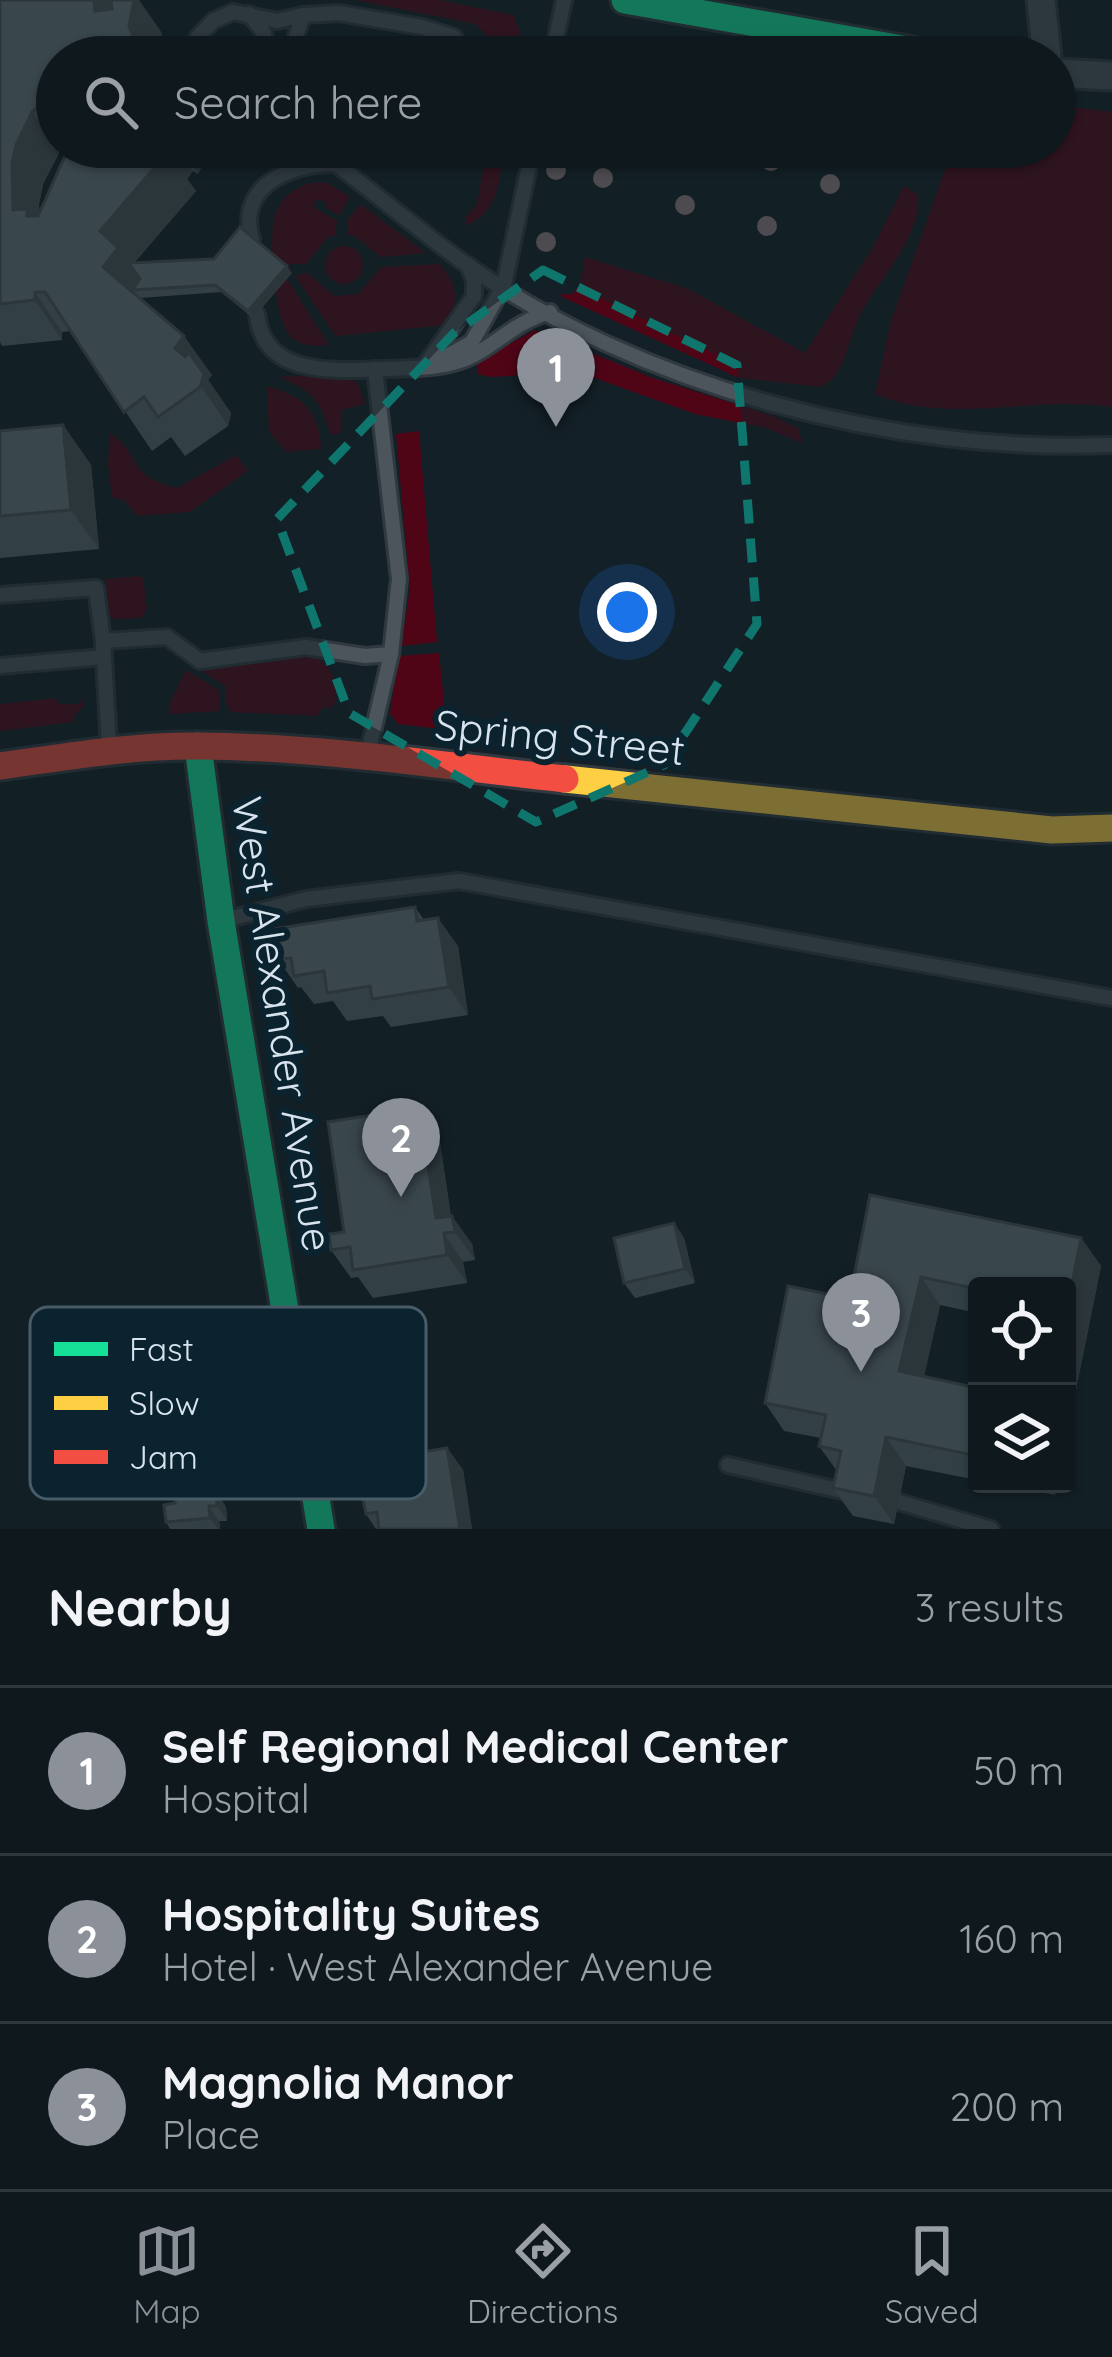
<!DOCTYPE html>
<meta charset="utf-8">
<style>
body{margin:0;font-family:Quicksand,sans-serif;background:#172126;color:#f1f3f6}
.controls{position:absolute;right:36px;bottom:36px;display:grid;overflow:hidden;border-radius:12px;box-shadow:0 3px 9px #0004}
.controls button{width:108px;height:108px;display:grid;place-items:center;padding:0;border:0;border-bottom:3px solid #2e373b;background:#0e181d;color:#f1f3f6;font:60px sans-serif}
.you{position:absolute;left:627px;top:612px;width:42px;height:42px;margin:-30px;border:9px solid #fff;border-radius:50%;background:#1a73e8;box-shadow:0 0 0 18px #1a73e833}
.badge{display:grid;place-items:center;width:78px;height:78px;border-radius:50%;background:#8c9099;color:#fff;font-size:39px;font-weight:700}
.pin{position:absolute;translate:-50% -99px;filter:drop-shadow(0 3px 6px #0008)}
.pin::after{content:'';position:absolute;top:63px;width:42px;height:36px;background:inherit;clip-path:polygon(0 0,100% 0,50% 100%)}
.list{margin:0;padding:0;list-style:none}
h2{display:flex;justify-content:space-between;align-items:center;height:156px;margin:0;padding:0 48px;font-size:51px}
h2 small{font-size:39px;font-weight:400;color:#9ba0a4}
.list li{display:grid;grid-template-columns:78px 1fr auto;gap:36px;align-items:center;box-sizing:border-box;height:168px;padding:0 48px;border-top:3px solid #2e373b}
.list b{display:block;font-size:45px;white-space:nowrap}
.list p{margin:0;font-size:39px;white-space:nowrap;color:#9ba0a4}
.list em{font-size:39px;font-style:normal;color:#9ba0a4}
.icon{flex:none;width:66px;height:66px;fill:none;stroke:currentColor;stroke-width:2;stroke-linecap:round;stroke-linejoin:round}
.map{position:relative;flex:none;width:1112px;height:1529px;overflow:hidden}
.search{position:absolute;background:#0e181d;box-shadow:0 3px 9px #0004;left:36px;right:36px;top:36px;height:132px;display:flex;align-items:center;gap:30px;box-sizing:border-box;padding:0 42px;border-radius:66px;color:#9ba0a4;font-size:45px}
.sheet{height:660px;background:#0e181d}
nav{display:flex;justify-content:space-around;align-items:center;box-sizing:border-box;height:168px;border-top:3px solid #2e373b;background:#0e181d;font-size:33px;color:#9ba0a4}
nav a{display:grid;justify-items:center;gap:6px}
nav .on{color:#8c9099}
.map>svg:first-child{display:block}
</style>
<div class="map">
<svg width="1112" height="1529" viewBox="0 0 1112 1529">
<rect width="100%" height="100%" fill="#132027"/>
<!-- green -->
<g fill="#500517">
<polygon points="355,0 439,0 514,15 522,41 516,49 502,50 475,24"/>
<path d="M 1055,105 L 1112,112 L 1112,407 C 1035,395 948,426 875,394 L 891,321 L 952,150 L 947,147 L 1055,147 Z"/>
<path d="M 487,147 L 504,147 C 499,178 500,212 466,225 L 466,217 L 477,204 Z"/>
<path d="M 309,183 L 328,183 L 350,197 L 339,215 L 326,208 L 325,201 L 316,200 L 314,207 L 337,221 L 335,236 L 329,236 L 306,264 L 289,264 L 287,279 L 329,345 C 317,346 302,347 292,338 C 274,323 268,237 275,215 C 280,198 293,189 309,183 Z"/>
<path d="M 904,186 L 918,195 C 922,237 879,278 860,315 C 848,338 845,378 820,387 L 739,378 L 558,295 L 573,294 L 581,281 L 585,257 L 688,289 L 805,353 L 872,249 Z"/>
<polygon points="360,204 426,253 381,257 353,235 347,235 347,221"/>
<circle cx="344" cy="265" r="19"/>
<path d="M 439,264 C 458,283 460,301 446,325 L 336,336 L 295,276 L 307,273 L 335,296 L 358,294 L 381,267 Z"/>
<polygon points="535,330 653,378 773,416 799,429 802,443 767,428 695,414 578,372 491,377 478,374 478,361"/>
<path d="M 345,374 L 358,384 L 365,404 L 341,410 L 342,433 L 330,435 C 323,402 310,389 278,377 Z"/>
<path d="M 267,386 C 303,396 319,410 321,449 L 286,452 L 269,431 Z"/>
<polygon points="419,431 437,642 401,646 410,589 396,434"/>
<path d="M 110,433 C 145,456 123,475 177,488 L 236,455 L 248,471 L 190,512 L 137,516 L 125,501 L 112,497 L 108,465 Z"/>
<polygon points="138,576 143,578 147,609 142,618 113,619 108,614 106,579"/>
<polygon points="439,653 446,722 465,723 469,729 466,732 398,724 390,713 399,656"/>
<path d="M 315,657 C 334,666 341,689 333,707 L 322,708 L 317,716 L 231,712 L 226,703 L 226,687 L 191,664 Z"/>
<polygon points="186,670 219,690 220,711 169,714 169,705"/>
<polygon points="84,696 84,706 76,713 73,722 0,731 0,704 56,698 58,704 79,704"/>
</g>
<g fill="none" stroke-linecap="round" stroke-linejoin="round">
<!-- lane casing -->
<g stroke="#313940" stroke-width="20">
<g id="lane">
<polyline points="249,14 264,33 268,57"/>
<polyline points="201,57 197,38 213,21 233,12 277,21 303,15 339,13 422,27 454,37 463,57"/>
<polyline points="289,57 303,15"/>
<polyline points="552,57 564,0"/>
<path d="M 252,240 C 236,185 291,163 336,164 C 378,196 418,229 460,260 C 638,387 895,454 1112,445"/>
<path d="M 257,314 C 264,379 337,370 386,369 C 410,368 437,369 460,361 C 491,351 511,323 550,312"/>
<polyline points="438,361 472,342 504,285 533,147"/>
<polyline points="426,364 474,296 474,281 468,265"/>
<polyline points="0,595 96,588 103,641"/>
<polyline points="0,666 104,657"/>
<polyline points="109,746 103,641 167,637 200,661 306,647 365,656 391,654"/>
<polyline points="368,753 391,654 399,579 375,369"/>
<polyline points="225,920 306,899 459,881 1112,998"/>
<polyline points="728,1465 851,1493"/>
<polyline points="899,1502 991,1529"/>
</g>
</g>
<!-- street casing -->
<g stroke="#313940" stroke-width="33">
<g id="street">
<polyline points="1041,0 1047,57"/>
<polyline points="1055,73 1112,76"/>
</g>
</g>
<!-- fast casing -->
<g stroke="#313940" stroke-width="33">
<g id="fast">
<polyline points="625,0 947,57"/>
<polyline points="198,746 221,921 321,1529"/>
</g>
</g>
<!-- slow casing -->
<g stroke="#313940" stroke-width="33">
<polyline id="slow" points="565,779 1052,830 1112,828"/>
</g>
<!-- jam casing -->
<g stroke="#313940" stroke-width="33">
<path id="jam" d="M 0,766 C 66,757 133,745 200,746 C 322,747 444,766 565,779"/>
</g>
<!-- lane -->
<use href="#lane" stroke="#4c555b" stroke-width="14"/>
<!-- street -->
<use href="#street" stroke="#4c555b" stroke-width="27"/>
<!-- fast -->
<use href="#fast" stroke="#16e098" stroke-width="27"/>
<!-- slow -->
<use href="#slow" stroke="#ffcf43" stroke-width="27"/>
<!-- jam -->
<use href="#jam" stroke="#f24e42" stroke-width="27"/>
</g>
<!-- trees -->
<g fill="#947e81">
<circle cx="771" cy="161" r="10"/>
<circle cx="556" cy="170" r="10"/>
<circle cx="603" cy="178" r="10"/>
<circle cx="830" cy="184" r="10"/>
<circle cx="685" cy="205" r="10"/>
<circle cx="767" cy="226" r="10"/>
<circle cx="546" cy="242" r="10"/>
</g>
<!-- wall -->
<g fill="#5a6469">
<polygon points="0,0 162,33 158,55 211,42 216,57 57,57 57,147 64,147 60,151 43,184 39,204 39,211 69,147 206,147 209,152 198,174 193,171 187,179 196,191 135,262 292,273 253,318 221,292 140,298 212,375 208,380 231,413 228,426 185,456 171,437 152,451 71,331 62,332 62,340 2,346 0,342"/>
<polygon points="63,425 91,465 99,549 0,558 0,431"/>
<polygon points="415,907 424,920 458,946 468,1015 391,1027 383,1016 347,1021 333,1001 314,1004 301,987 298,988 278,959"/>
<polygon points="439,1136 451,1216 472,1244 475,1260 463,1262 467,1283 373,1298 358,1277 351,1278 331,1250"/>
<polygon points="870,1195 1081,1238 1101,1266 1067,1434 1067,1286 977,1286 977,1313 940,1305 924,1376 977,1388 977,1480 906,1466 894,1524 853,1516 833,1488 837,1471 819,1446 821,1438 784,1431 765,1403 842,1316 846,1317"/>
<polygon points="674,1223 684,1238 695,1283 635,1298 624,1283"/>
<polygon points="447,1448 463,1470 472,1529 376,1529 366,1514"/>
<polygon points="204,1473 226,1507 227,1521 219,1521 220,1529 170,1529 166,1522 175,1503"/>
<polygon points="998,1484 1057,1484 1055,1495"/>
</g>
<!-- shaded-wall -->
<g fill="#4a5155">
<polygon points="94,0 116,0 122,50 95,11"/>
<polygon points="134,0 139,0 162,33 158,57 143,57 138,50 129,26"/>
<polygon points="32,112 60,151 43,184 39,204 40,227 13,210 12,164 16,145"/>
<polygon points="160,147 176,147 193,171 187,179 196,191 131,266 146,287 132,290 103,267 100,231"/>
<polygon points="179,147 206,147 209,152 198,174"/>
<polygon points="287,266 292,273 253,318 248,311"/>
<polygon points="35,292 62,332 62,340 35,300"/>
<polygon points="184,336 212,375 208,380 231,413 228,426 175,348"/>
<polygon points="63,425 91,465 99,549 71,510"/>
<polygon points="438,918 458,946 468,1015 449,987"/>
<polygon points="419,1108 439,1136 453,1232 436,1218"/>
<polygon points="452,1216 472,1244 475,1260 455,1232"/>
<polygon points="674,1223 684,1238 695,1283 685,1269"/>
<polygon points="444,1233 463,1262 467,1283 447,1255"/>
<polygon points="1081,1238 1101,1266 1067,1434 1067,1309"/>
<polygon points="921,1277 940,1305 919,1399 899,1371"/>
<polygon points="827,1294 846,1322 823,1312"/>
<polygon points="886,1437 906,1466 894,1524 874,1496"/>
<polygon points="447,1448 463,1470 472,1529 460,1529"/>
<polygon points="204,1473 214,1488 216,1508 206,1493"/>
<polygon points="1047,1484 1057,1484 1055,1495"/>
<polygon points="216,1492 226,1507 227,1521 217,1506"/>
<polygon points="209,1506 219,1521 220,1529 218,1529 210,1518"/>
</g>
<!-- building -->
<g fill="#69747a" stroke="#4a5155" stroke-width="3">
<polygon points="0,0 94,0 95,11 112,9 111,0 134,0 129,26 138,50 144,57 57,57 57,91 32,112 16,145 12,164 13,210 27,209 27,216 38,216 69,147 163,147 168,152 100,231 118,248 103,267 184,336 175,348 185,357 189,353 204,374 200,387 158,417 144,397 124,412 45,292 35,292 35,300 0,304"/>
<polygon points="206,35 212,57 154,57"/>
<polygon points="240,227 287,266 248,311 215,285 132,290 140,279 129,263 214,259"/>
<polygon points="63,425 71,510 0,516 0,431"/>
<polygon points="415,907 417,921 438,918 449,987 372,999 370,986 327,993 324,971 294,976 291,958 278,959 274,929"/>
<polygon points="419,1108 436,1218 452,1216 455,1232 444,1233 447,1255 353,1270 350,1247 331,1250 329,1234 344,1232 328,1122"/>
<polygon points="870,1195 1081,1238 1067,1309 1067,1286 977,1286 977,1289 921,1277 899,1371 977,1388 977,1456 886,1437 874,1496 833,1488 841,1451 819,1446 826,1415 765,1403 788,1286 827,1294 823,1312 846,1317"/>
<polygon points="674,1223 685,1269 624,1283 614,1238"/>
<polygon points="447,1448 460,1529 379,1529 377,1512 366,1514 362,1495 374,1493 368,1461"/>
<polygon points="204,1473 206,1493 216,1492 217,1506 209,1506 210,1518 166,1522 164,1505 175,1503 174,1488 185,1481 184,1475"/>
</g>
<!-- marked area -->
<path d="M0 0H1112V1529H0ZM 543,270 L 737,365 L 757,624 L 664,765 L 536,822 L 349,713 L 277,519 L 454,333 Z" fill="#132027" fill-opacity=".55" fill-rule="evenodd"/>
<path fill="none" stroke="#0f766e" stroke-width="9" stroke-dasharray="24 15" stroke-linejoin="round" d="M 543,270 L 737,365 L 757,624 L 664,765 L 536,822 L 349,713 L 277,519 L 454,333 Z"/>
<g text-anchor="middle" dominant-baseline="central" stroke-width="12" stroke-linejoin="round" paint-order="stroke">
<!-- street labels -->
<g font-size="42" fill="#d7e4ee" stroke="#0b222f">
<text transform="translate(560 737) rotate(6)">Spring Street</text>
<text transform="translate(283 1024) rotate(81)">West Alexander Avenue</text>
</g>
</g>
<!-- legend -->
<rect x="30" y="1307" width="396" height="192" rx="18" fill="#0b222f" stroke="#485c68" stroke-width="3"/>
<rect x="54" y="1342" width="54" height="14" fill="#16e098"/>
<rect x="54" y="1396" width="54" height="14" fill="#ffcf43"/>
<rect x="54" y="1450" width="54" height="14" fill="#f24e42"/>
<g font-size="33" fill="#d7e4ee">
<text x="129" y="1361">Fast</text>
<text x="129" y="1415">Slow</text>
<text x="129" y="1469">Jam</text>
</g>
</svg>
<div class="controls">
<button><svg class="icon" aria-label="locate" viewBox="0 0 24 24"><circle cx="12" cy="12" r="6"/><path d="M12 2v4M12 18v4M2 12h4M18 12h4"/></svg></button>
<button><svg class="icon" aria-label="layers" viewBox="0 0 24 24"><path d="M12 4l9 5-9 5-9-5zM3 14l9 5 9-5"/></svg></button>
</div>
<div class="you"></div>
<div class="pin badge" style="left:556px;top:427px">1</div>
<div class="pin badge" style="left:401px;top:1197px">2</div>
<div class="pin badge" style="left:861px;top:1372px">3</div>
<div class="search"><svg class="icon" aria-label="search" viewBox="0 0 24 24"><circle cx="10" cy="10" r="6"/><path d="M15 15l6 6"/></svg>Search here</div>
</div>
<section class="sheet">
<h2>Nearby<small>3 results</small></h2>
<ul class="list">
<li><span class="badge">1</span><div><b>Self Regional Medical Center</b><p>Hospital</p></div><em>50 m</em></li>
<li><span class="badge">2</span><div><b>Hospitality Suites</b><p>Hotel · West Alexander Avenue</p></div><em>160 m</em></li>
<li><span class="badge">3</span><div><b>Magnolia Manor</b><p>Place</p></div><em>200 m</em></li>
</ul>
</section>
<nav>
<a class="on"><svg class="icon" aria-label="map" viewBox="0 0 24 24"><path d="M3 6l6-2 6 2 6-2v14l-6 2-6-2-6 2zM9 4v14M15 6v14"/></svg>Map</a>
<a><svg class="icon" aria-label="directions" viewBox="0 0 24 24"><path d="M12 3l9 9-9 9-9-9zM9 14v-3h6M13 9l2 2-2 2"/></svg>Directions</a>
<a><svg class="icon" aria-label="saved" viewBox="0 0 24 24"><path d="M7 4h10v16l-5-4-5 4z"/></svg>Saved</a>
</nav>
